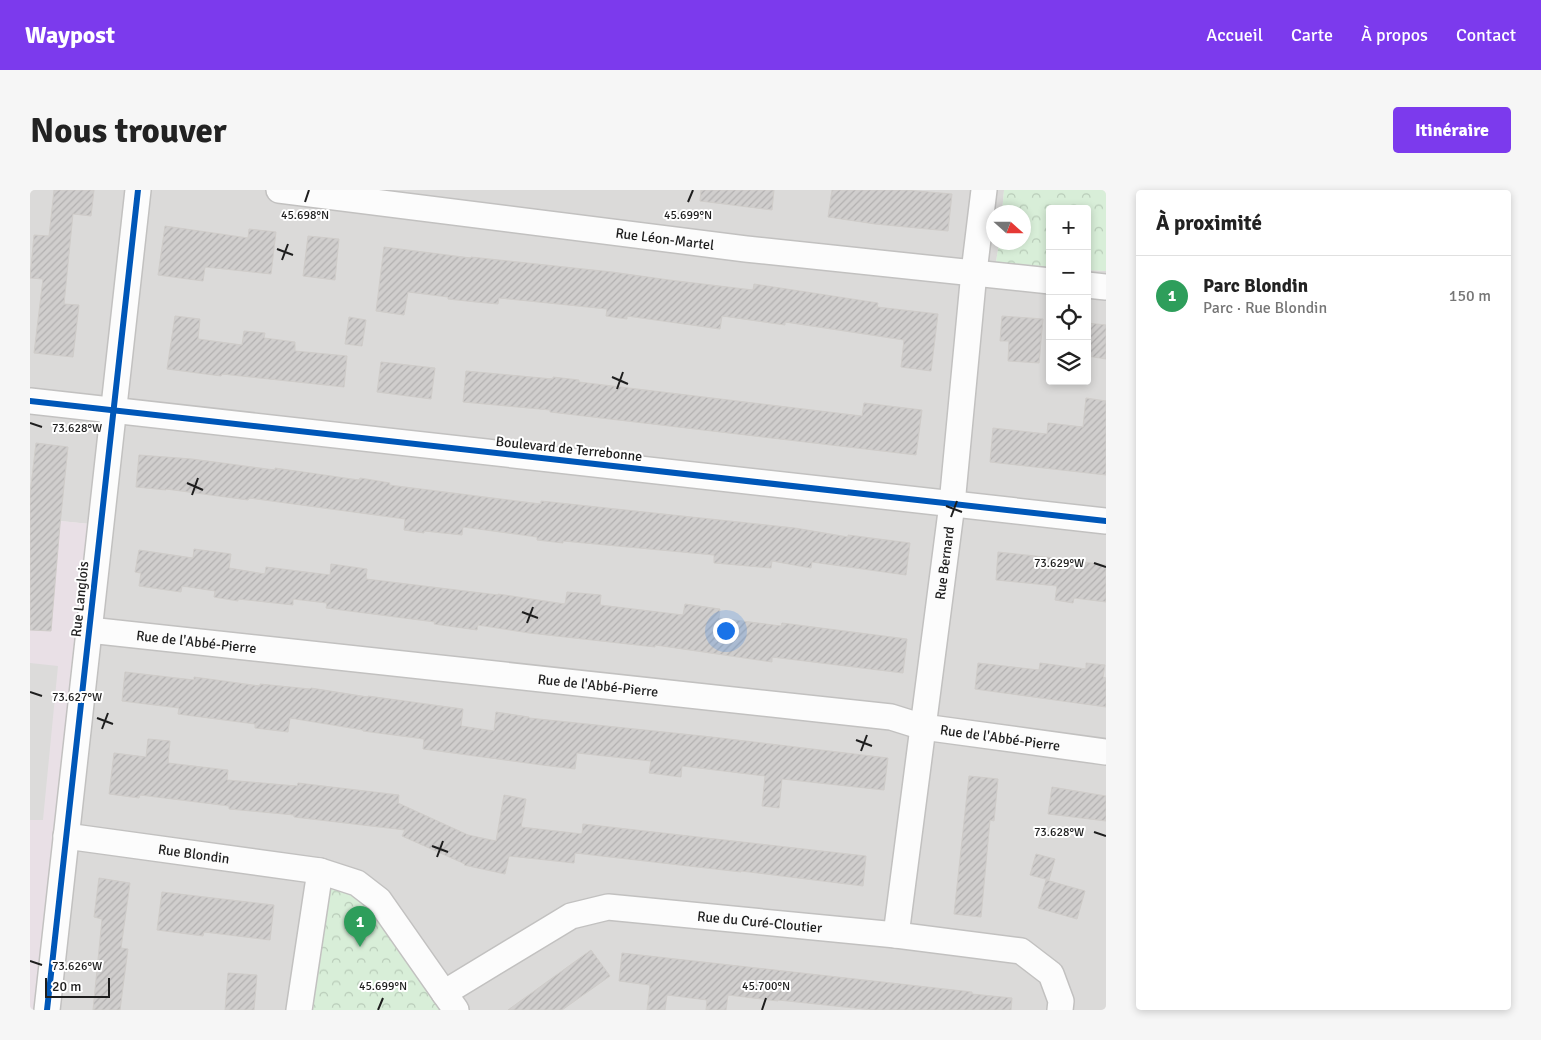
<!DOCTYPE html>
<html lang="fr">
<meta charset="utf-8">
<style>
body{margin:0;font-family:Signika,sans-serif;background:#f6f6f6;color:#222}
.controls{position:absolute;right:15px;top:15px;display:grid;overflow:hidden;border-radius:5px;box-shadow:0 2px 8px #0003}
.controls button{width:45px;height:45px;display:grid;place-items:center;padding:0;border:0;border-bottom:1px solid #e0e0e0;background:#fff;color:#222;font:25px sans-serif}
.compass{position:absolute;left:956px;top:15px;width:45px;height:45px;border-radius:50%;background:#fff;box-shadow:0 2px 8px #0003;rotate:111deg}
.scale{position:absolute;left:15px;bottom:12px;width:65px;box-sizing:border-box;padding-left:5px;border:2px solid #1e1e1e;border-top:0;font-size:14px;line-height:18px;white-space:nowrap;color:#1e1e1e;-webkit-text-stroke:4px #fff;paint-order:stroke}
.you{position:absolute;left:695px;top:440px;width:18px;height:18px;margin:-12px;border:4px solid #fff;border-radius:50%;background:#1a73e8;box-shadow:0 0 0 8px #1a73e833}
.badge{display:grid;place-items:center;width:32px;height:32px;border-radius:50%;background:#7c3aed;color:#fff;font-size:16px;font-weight:700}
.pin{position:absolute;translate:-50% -41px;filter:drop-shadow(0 1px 2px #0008)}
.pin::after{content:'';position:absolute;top:26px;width:18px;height:15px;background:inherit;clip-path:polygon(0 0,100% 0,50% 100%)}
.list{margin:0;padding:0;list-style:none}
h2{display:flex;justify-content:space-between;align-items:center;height:65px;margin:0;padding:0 20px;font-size:21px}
h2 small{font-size:16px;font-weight:400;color:#767676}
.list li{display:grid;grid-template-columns:32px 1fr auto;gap:15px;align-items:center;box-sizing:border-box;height:80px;padding:0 20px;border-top:1px solid #e0e0e0}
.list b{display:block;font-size:19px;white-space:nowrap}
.list p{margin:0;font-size:16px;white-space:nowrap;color:#767676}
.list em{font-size:16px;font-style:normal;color:#767676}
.icon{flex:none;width:28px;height:28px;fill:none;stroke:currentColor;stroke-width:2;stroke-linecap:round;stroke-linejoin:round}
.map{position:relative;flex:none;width:1076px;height:820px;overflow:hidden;border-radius:5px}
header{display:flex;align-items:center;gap:30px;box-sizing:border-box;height:70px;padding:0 25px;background:#7c3aed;color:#fff}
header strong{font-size:24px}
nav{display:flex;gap:28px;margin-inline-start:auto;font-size:18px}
.intro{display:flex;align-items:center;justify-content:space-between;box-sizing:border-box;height:120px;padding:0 30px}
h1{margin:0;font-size:35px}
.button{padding:12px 22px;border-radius:5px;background:#7c3aed;color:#fff;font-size:18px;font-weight:700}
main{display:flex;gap:30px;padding:0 30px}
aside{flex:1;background:#fff;border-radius:5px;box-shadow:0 2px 8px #0003}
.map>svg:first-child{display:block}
</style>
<header>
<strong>Waypost</strong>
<nav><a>Accueil</a><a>Carte</a><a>À propos</a><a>Contact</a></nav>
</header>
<div class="intro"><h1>Nous trouver</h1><a class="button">Itinéraire</a></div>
<main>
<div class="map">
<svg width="1076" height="820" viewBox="0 0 1076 820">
<defs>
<pattern id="park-crowns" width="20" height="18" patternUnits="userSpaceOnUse" patternTransform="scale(1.25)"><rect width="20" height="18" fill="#d8eed8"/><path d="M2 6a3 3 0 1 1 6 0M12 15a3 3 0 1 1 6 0" fill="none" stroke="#b9ccb9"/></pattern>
<pattern id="building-hatch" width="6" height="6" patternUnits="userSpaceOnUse" patternTransform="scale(1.25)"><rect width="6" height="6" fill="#d0cecd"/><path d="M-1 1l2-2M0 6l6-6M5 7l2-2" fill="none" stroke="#b2b0b0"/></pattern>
</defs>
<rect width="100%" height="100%" fill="#eceae8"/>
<!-- residential -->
<polygon fill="#dbdad9" points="0,0 974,0 972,22 964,22 964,52 969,53 966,72 1020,77 1020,191 1057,191 1057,80 1076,81 1076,820 17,820 70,335 0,328"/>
<!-- industrial -->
<polygon fill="#e9e0e6" points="0,328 71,335 17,820 0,820"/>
<!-- park -->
<g fill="url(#park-crowns)">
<polygon points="974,0 1076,0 1076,81 1057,80 1057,19 1020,19 1020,77 966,72 969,53 994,52 994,22 972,22"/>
<polygon points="290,681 327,693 426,820 269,820"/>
</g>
<!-- parking -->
<polygon fill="#dcdbda" points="0,473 28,476 13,630 0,630"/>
<!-- building -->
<g fill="url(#building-hatch)" stroke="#cfccc9">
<polygon points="24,0 64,0 61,26 43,24 34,114 49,115 43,167 4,163 13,89 0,88 4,45 19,46"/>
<polygon points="671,0 744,0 742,20 670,11"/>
<polygon points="802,0 876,0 922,4 918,41 845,34 798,27"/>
<polygon points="135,36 218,48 219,39 246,42 241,84 175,77 173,91 128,85"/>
<polygon points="278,46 309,49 305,90 273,86"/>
<polygon points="354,57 441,68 441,67 582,82 639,90 723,100 724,94 848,113 847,117 908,124 901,181 871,177 874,150 755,132 755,135 692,126 690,139 597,126 597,129 576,126 577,119 469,108 468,114 446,112 418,109 418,107 378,102 374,125 346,121"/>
<polygon points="145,126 170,129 168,149 212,155 214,141 235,143 234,148 265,152 265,161 317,166 314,197 192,184 191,186 137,179"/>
<polygon points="972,126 1013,129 1009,173 978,171 979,151 970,151"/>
<polygon points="319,127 336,130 332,156 315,154"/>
<polygon points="1057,133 1076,135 1076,169 1057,166"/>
<polygon points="351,172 405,178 401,209 347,202"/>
<polygon points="436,181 523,189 523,187 549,190 549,192 832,226 834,213 892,220 886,265 520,222 520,220 433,212"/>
<polygon points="1056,208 1076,211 1076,285 960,272 963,238 1017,244 1018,233 1053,237"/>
<polygon points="6,253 38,257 30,335 21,441 0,440 0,304"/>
<polygon points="109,265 162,269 245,280 245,278 329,290 330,288 360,293 359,295 511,314 511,311 765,338 818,347 818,345 880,353 876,385 782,372 781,378 742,371 741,378 684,373 684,365 533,351 533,353 507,350 507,347 433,337 432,345 394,341 394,343 374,340 375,329 219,308 218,310 136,299 136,300 106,297"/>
<polygon points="164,359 201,364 199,378 235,384 236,377 300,385 301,374 337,379 336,389 468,405 468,404 535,414 537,402 571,405 570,415 653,425 655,414 690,419 689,428 751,436 752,433 877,449 873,483 742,467 742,472 625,455 625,457 499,443 448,435 447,440 404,434 405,432 296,418 297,413 263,409 263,415 208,409 208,411 184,407 185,401 152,396 151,402 109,396 111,383 105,382 109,360 163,368"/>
<polygon points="968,362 1024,368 1076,375 1076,412 1044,408 1043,413 1025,410 1027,396 966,390"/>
<polygon points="948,473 1009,480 1010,473 1056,479 1056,473 1075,475 1073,487 1076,488 1076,517 945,499"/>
<polygon points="95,482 164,490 164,487 230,496 230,494 280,499 281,498 338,507 338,506 433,519 431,536 464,541 466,522 499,527 499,528 682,547 858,568 854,600 752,589 749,618 732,616 735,586 652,576 651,587 619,583 621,571 547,563 545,579 512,575 393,559 394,549 333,541 333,540 260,528 258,542 225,538 225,534 148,524 149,518 92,511"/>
<polygon points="118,549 140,551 138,573 198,580 197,590 267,596 268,593 369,605 368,613 438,645 466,651 474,605 496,609 491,637 552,644 553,634 836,666 833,696 711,681 711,682 545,663 544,673 479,666 475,684 434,675 435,674 372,646 375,640 264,627 264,625 199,619 199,616 110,605 109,608 79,604 84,563 116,567"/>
<polygon points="939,586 968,589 964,631 960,630 951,727 924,724"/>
<polygon points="1022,597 1076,606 1076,631 1018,624"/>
<polygon points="1006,664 1025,669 1019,690 1000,685"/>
<polygon points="69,688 100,693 91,758 98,759 90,820 63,820 72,729 64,727"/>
<polygon points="1016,690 1055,701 1047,729 1008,718"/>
<polygon points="132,702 244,715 240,750 174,742 173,746 127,740"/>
<polygon points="561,760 580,786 532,820 478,820"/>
<polygon points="592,763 942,802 942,804 982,808 981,820 843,820 748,810 748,811 698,805 696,820 676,820 677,810 637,805 635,820 617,820 620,795 589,791"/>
<polygon points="198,783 227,785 224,820 195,820"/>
</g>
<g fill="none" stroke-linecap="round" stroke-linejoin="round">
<!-- street casing -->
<g stroke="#c2c1c0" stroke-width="28">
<g id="street">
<path id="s1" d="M 249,0 L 716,59 L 1020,91"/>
<polyline points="1057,95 1076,97"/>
<polyline points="0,211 1076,331"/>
<path id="s2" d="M 59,440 L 861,527 L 893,537 L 1076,562"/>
<path id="s3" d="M 36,646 L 290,681 L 327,693 L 349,710 L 426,820"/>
<path id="s4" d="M 866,745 L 922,314 L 944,82 L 954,0"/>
<path id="s5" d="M 414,803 L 541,726 L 578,717 L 866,745 L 991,761 L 1021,784 L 1031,811 L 1030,820"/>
<polyline points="17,820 108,0"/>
<polyline points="269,820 290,681"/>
</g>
</g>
<!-- street -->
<use href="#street" stroke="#fcfcfc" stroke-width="25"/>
<!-- cycleway casing -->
<g stroke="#fff" stroke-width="9">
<g id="cycleway">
<polyline points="0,211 1076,331"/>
<polyline points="17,820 108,0"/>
</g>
</g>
<!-- cycleway -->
<use href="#cycleway" stroke="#0057b8" stroke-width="6"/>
</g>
<!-- ticks -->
<path fill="none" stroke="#1e1e1e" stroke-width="2" d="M 275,12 L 279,0M 658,12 L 663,0M 247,59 L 263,65M 252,70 L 258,54M 582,187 L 598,194M 587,199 L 593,182M 0,233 L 12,237M 157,293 L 173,300M 162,305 L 168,288M 916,316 L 932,322M 921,327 L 927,311M 1064,373 L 1076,377M 492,422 L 508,428M 497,433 L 503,417M 0,502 L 12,506M 67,528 L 83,534M 72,539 L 78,523M 826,550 L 842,556M 831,561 L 837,545M 1064,642 L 1076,646M 402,656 L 418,662M 407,667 L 413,651M 0,771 L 12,775M 348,820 L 353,808M 732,820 L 736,808"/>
<g text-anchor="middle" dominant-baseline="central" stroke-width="4" stroke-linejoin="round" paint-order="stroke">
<!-- street labels -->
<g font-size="14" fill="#1e1e1e" stroke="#fff">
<text stroke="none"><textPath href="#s1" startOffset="389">Rue Léon-Martel</textPath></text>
<text transform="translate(539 259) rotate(6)">Boulevard de Terrebonne</text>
<text stroke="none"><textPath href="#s4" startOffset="375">Rue Bernard</textPath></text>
<text transform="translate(50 409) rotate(-84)">Rue Langlois</text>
<text stroke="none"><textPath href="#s2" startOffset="108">Rue de l'Abbé-Pierre</textPath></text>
<text stroke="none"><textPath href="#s2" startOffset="512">Rue de l'Abbé-Pierre</textPath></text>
<text stroke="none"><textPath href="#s2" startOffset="918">Rue de l'Abbé-Pierre</textPath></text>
<text stroke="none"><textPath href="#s3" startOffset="129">Rue Blondin</textPath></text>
<text stroke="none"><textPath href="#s5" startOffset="339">Rue du Curé-Cloutier</textPath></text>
</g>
</g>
<g font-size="12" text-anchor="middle" fill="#1e1e1e" stroke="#fff" stroke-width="4" stroke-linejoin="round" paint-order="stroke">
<text x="658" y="29">45.699°N</text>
<text x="275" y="29">45.698°N</text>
<text x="47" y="242">73.628°W</text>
<text x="1029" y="377">73.629°W</text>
<text x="47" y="511">73.627°W</text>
<text x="1029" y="646">73.628°W</text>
<text x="47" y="780">73.626°W</text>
<text x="353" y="800">45.699°N</text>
<text x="736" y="800">45.700°N</text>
</g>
</svg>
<div class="controls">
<button>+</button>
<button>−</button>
<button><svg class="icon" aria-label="locate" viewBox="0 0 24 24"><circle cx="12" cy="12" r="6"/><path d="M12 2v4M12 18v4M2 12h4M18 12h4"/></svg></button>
<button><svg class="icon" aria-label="layers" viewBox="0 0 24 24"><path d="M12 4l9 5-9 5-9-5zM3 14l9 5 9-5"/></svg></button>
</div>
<svg class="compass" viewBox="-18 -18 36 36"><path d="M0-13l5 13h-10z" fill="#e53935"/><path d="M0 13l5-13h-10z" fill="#767676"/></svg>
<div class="scale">20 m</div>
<div class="you"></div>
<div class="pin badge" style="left:330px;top:757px;background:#2e9e5b">1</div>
</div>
<aside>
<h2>À proximité<small></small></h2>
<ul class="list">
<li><span class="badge" style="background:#2e9e5b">1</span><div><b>Parc Blondin</b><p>Parc · Rue Blondin</p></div><em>150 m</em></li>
</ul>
</aside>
</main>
